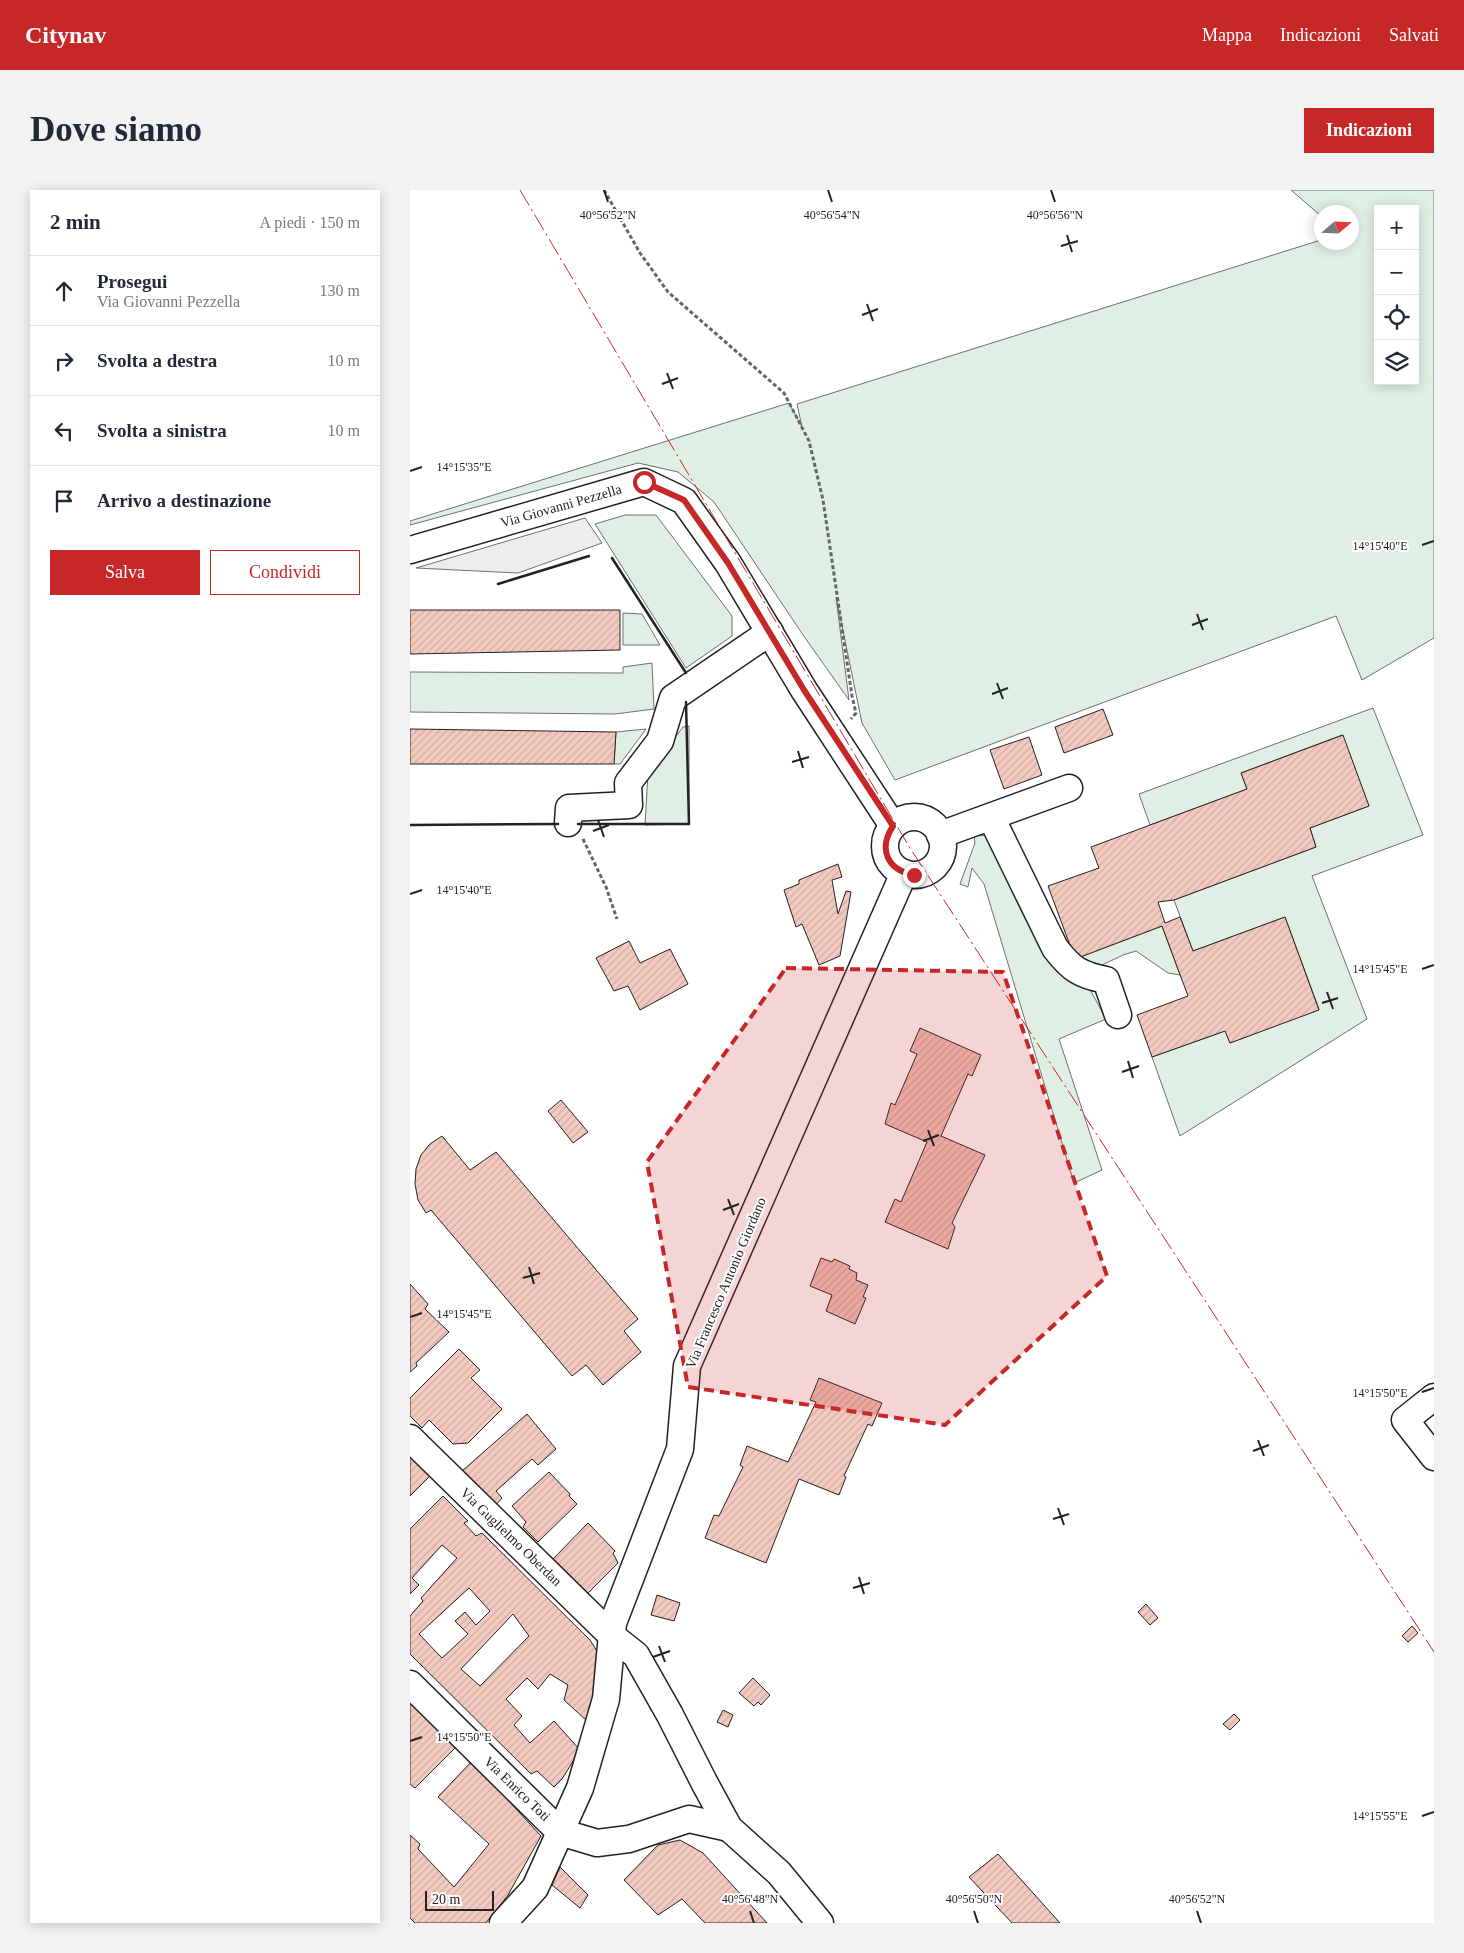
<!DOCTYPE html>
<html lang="it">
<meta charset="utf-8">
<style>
body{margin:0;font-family:"Times New Roman",serif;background:#f2f2f3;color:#1f2937}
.controls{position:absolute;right:15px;top:15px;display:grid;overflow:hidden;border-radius:0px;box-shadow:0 2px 12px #0003}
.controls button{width:45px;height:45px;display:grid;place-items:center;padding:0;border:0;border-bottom:1px solid #e0e1e3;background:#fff;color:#1f2937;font:25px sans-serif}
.compass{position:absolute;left:904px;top:15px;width:45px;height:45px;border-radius:50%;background:#fff;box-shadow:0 2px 12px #0003;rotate:71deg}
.scale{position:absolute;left:15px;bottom:12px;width:69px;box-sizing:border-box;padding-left:5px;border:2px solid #222;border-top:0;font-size:14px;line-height:18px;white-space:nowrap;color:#222;-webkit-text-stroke:4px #fff;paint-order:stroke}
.stop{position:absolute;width:15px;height:15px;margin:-11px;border:4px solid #c62828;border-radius:50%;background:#fff}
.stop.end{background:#c62828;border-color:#fff;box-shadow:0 1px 5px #0008}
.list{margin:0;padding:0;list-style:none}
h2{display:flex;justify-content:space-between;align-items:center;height:65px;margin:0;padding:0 20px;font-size:21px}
h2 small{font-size:16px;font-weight:400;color:#747a83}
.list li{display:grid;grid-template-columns:32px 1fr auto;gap:15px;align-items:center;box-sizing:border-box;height:70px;padding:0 20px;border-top:1px solid #e0e1e3}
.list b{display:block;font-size:19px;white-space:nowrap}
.list p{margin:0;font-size:16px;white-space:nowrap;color:#747a83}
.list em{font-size:16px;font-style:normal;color:#747a83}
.actions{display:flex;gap:10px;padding:15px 20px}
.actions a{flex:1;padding:11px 0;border:1px solid #c62828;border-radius:0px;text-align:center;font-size:18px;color:#c62828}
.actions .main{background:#c62828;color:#fff}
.icon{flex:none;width:28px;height:28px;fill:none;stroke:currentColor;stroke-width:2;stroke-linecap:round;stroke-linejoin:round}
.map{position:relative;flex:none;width:1024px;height:1733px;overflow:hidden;border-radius:0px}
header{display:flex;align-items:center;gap:30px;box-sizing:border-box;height:70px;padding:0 25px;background:#c62828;color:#fff}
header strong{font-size:24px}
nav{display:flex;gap:28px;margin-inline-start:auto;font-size:18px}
.intro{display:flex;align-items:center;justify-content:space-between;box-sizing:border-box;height:120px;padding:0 30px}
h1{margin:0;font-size:35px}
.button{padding:12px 22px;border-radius:0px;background:#c62828;color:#fff;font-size:18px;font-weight:700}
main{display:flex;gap:30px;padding:0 30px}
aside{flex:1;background:#fff;border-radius:0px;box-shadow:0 2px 12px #0003}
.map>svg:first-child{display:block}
</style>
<header>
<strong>Citynav</strong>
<nav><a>Mappa</a><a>Indicazioni</a><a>Salvati</a></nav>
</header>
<div class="intro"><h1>Dove siamo</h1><a class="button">Indicazioni</a></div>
<main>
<aside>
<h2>2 min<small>A piedi · 150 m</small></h2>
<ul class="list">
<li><svg class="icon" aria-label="ahead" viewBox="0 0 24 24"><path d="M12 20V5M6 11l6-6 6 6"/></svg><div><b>Prosegui</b><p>Via Giovanni Pezzella</p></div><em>130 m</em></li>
<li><svg class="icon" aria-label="right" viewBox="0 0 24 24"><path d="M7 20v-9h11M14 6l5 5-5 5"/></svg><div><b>Svolta a destra</b></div><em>10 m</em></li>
<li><svg class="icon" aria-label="left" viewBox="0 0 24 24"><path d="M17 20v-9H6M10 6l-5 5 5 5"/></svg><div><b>Svolta a sinistra</b></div><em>10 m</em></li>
<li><svg class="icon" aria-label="arrive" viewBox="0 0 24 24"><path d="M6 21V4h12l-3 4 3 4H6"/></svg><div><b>Arrivo a destinazione</b></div></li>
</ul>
<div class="actions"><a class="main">Salva</a><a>Condividi</a></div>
</aside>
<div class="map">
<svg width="1024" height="1733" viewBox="0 0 1024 1733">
<defs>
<pattern id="building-hatch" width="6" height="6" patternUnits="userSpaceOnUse" patternTransform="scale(1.25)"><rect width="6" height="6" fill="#f3c9c0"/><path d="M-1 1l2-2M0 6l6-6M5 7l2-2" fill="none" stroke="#d0aca5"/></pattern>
</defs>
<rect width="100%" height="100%" fill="#fff"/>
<!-- grass -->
<g fill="#e0efe3" stroke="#6f6f6f" fill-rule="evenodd">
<path d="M 881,0 L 1024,0 L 1024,448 L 952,490 L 926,426 L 485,590 L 452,533 L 426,407 L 439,510 L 393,445 L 304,312 L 268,282 L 228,273 L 0,335 L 0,331 L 379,213 L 392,237 L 387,214 L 911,50 L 912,52 L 942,52 L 942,22 L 912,22 L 911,26 ZM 968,19 L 1005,19 L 1005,191 L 968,191 Z"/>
<polygon points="215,325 246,325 322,426 322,446 276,478 185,334"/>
<polygon points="213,423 232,424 250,455 213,455"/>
<polygon points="242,473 244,519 205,524 0,522 0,482 213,483 213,477"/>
<polygon points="963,518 1013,645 902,686 957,829 770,946 742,867 815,841 820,853 909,819 875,727 783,761 764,710 906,657 900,638 959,616 932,545 831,583 837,599 740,635 729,604"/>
<polygon points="279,536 279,634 235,635 238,583 273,537"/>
<polygon points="236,539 210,574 204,574 206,542"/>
<polygon points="579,645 677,794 696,829 649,849 692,980 664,993 574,694 562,678 558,697 550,694 565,653 564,646"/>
<polygon points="752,736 770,785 758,783 726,761 713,765 690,776 665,769"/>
</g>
<!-- parking -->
<polygon fill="#ededed" stroke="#6f6f6f" points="175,328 192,353 108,383 6,378"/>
<!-- building -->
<g fill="url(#building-hatch)" stroke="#222" fill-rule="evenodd">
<polygon points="0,420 210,420 210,460 0,464"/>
<polygon points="693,519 703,545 654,563 645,537"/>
<polygon points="0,539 206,542 204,574 0,574"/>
<polygon points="933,545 959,616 900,638 906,657 764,710 748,712 755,733 770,727 783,761 875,727 909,820 820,853 815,841 742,867 727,825 778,806 752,736 665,769 638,696 689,678 681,657 837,599 831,583"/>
<polygon points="619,547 632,585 594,599 580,560"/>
<polygon points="428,674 432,687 422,690 428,724 436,701 441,702 430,766 409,775 392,734 386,737 374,700 389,694 389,690"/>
<polygon points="219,751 230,773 260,759 278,794 230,820 218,796 204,801 186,768"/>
<polygon points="510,838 571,865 562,886 558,884 531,946 575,965 542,1033 545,1037 538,1059 475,1032 485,1009 491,1012 517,952 475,934 481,913 485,915 507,864 500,861"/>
<polygon points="151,910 178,942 163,953 138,921"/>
<polygon points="32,946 60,980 86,962 228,1129 214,1141 231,1162 193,1195 176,1175 162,1186 21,1020 16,1023 8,1010 5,994 6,979 11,965 20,954"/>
<polygon points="411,1068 422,1072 424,1069 440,1076 439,1079 447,1083 446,1090 458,1095 453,1107 456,1108 445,1134 416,1121 422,1105 400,1096"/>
<polygon points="0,1094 18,1114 15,1119 39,1142 6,1173 7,1176 0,1182"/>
<polygon points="49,1159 70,1180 61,1188 92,1219 58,1253 43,1254 19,1230 12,1238 0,1226 0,1208"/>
<polygon points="409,1188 472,1213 462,1236 458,1234 434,1286 436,1287 429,1305 389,1289 356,1373 295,1348 304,1325 309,1326 333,1277 330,1275 337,1256 378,1272 406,1212 400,1210"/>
<polygon points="117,1224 146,1259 128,1275 122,1269 86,1301 92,1308 85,1316 52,1281"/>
<polygon points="1,1267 20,1286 0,1306 0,1268"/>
<polygon points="139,1282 160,1304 159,1306 167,1314 128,1352 113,1337 116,1332 102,1316"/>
<path d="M 33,1306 L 58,1331 L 54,1333 L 66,1346 L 72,1343 L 180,1450 L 187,1461 L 192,1475 L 177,1531 L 154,1510 L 158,1495 L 140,1484 L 128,1499 L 117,1488 L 96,1509 L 112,1526 L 104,1535 L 120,1553 L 144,1531 L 170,1560 L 152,1589 L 144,1597 L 127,1581 L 121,1584 L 0,1464 L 0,1426 L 13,1411 L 11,1408 L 47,1368 L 32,1355 L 2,1388 L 9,1395 L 0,1404 L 0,1339 ZM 59,1398 L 80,1421 L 66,1435 L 55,1422 L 45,1431 L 58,1444 L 32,1468 L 9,1444 ZM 103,1424 L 119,1446 L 70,1496 L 51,1479 Z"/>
<polygon points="178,1333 205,1361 203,1363 208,1373 175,1406 142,1370"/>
<polygon points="247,1405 270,1413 264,1431 241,1425"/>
<polygon points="736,1414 748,1428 740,1435 728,1422"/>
<polygon points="1002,1436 1008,1443 998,1452 992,1446"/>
<polygon points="343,1488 360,1505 351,1515 348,1512 344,1516 329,1503"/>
<polygon points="0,1511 45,1558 5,1598 0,1594"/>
<polygon points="313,1520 323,1525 318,1537 307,1532"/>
<polygon points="824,1524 830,1530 820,1540 813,1534"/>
<polygon points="62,1571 131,1646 98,1705 76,1733 5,1733 0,1728 0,1645 10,1654 8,1659 44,1697 79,1654 28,1607"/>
<polygon points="270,1650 293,1663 357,1733 295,1733 272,1709 248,1725 214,1690 248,1655"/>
<polygon points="588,1664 650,1733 602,1733 559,1687"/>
<polygon points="150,1677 178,1705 170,1718 142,1695"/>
</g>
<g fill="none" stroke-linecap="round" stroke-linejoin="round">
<!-- minor casing -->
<g stroke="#222" stroke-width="29">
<g id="minor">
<polyline points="0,360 234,292 274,311 318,373 394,500 483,636"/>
<path d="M 581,627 L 645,758 C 661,779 670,785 696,790 L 708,825"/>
<circle cx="504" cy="656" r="29"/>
<polyline points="158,633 159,618 219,615 218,593 250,551 263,508 360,442"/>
<polyline points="530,645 659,598"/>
<polyline points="1024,1207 995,1230 1024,1267"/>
<polyline points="0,1248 202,1446 226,1465 260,1525 294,1592 319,1638 369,1683 410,1733"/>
<polyline points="0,1494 150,1642 187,1653 219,1649 279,1629 319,1638"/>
<polyline points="93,1733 125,1698 170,1598 196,1509 203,1433 270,1259 277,1176 494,683"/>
</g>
</g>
<!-- path -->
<g stroke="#646464" stroke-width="3" stroke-dasharray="4 2.5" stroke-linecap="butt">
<polyline points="194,0 230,63 258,102 374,203 399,251 413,310 442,506 446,523 441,529"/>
<polyline points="173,649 196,697 207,729"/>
</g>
<!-- minor -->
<use href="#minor" stroke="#fff" stroke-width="26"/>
<!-- wall -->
<g stroke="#222" stroke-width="2.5">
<polyline points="202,368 276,483"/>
<polyline points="88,394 179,366"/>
<polyline points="168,634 279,634 276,512"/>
<polyline points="0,635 148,634"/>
</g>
<!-- power -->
<polyline stroke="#c62828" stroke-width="1" stroke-dasharray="18 4 2.5 4" stroke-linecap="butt" points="110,0 500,658 1024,1462"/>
</g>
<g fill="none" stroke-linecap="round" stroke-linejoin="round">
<!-- route -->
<path stroke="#c62828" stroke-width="6" d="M 234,292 L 274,310 L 318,373 L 394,500 L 483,636 C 468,659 477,680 504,685"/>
</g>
<!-- marked area -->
<path fill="#c62828" fill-opacity="0.2" stroke="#c62828" stroke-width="4" stroke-dasharray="10 6" stroke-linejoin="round" d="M 376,778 L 593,782 L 697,1086 L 535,1235 L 278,1197 L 237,972 Z"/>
<!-- ticks -->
<path fill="none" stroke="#222" stroke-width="2" d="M 194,0 L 198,12M 418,0 L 422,12M 641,0 L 645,12M 657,45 L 662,62M 651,56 L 668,51M 457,114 L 463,131M 452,125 L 468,119M 257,183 L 263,199M 252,194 L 268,188M 0,281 L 12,277M 1012,355 L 1024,351M 787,424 L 793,440M 782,435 L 798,429M 587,493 L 593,509M 582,504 L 598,498M 388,561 L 393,578M 382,572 L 399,567M 188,630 L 194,647M 183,641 L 199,635M 0,704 L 12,700M 1012,779 L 1024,775M 917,802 L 923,819M 912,813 L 928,808M 718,871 L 723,888M 712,882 L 729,876M 518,940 L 524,956M 513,951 L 529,945M 318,1009 L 324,1025M 313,1020 L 329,1014M 119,1077 L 124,1094M 113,1088 L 130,1083M 0,1127 L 12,1123M 1012,1202 L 1024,1198M 848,1250 L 854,1266M 843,1261 L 859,1255M 648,1318 L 654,1335M 643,1329 L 659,1324M 449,1387 L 454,1404M 443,1398 L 460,1393M 249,1456 L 255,1472M 243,1467 L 260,1461M 0,1551 L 12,1547M 1012,1626 L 1024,1622M 340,1721 L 344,1733M 564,1721 L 568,1733M 787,1721 L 791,1733"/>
<g text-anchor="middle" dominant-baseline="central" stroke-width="4" stroke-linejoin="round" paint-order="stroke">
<!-- street labels -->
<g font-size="14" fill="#222" stroke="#fff">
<text transform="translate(151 316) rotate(-16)">Via Giovanni Pezzella</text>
<text transform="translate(316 1093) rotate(-67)">Via Francesco Antonio Giordano</text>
<text transform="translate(101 1347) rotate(44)">Via Guglielmo Oberdan</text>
<text transform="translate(107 1599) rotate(44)">Via Enrico Toti</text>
</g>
</g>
<g font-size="12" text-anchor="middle" fill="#222" stroke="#fff" stroke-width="4" stroke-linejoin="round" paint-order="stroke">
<text x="198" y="29">40°56'52"N</text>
<text x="422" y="29">40°56'54"N</text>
<text x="645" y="29">40°56'56"N</text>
<text x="54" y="281">14°15'35"E</text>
<text x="970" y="360">14°15'40"E</text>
<text x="54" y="704">14°15'40"E</text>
<text x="970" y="783">14°15'45"E</text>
<text x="54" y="1128">14°15'45"E</text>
<text x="970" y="1207">14°15'50"E</text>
<text x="54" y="1551">14°15'50"E</text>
<text x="970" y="1630">14°15'55"E</text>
<text x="340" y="1713">40°56'48"N</text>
<text x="564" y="1713">40°56'50"N</text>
<text x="787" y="1713">40°56'52"N</text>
</g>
</svg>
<div class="controls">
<button>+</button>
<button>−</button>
<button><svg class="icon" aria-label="locate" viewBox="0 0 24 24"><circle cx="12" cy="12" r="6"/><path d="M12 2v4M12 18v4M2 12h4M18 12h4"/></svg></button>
<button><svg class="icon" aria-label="layers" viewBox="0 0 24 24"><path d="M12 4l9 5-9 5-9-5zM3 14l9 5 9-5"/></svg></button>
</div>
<svg class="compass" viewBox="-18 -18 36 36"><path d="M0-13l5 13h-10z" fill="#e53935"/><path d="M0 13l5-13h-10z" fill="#747a83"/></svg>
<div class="scale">20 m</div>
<div class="stop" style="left:234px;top:292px"></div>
<div class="stop end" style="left:504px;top:685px"></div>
</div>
</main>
